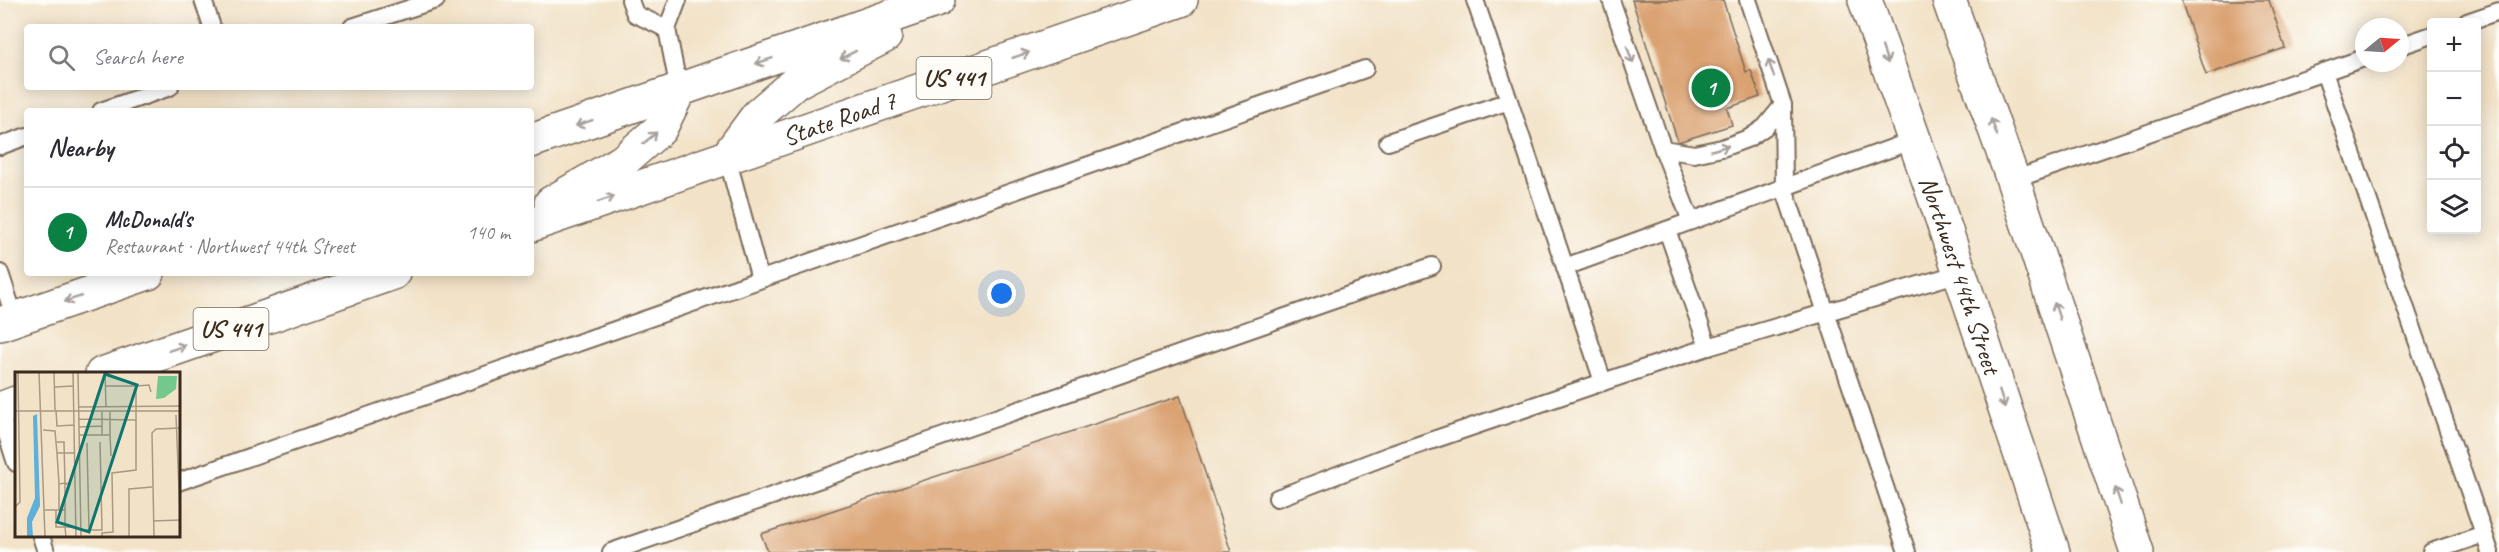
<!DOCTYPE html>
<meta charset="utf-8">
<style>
body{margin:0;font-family:Caveat,sans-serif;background:#f2f2f3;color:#2b2b33}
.controls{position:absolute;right:18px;top:18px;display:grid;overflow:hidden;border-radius:6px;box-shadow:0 3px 15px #0003}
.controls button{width:54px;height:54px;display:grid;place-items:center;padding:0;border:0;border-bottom:2px solid #e1e1e2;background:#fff;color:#2b2b33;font:30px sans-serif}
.compass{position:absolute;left:2355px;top:18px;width:54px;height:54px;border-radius:50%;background:#fff;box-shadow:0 3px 15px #0003;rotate:72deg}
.you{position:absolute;left:1002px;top:294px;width:21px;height:21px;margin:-15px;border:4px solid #fff;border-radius:50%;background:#1a73e8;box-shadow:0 0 0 9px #1a73e833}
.badge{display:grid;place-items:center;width:39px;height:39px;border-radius:50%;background:#0b8043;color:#fff;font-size:20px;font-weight:700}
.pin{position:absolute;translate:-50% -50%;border:3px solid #fff;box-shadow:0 2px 6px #0006}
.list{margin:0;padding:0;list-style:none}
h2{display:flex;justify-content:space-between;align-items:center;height:78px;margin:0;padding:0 24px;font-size:26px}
h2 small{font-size:20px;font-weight:400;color:#7c7c81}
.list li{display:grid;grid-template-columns:39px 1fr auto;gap:18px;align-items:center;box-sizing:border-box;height:90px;padding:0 24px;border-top:2px solid #e1e1e2}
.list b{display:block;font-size:22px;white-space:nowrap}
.list p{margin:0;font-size:20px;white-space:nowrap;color:#7c7c81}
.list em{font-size:20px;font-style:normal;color:#7c7c81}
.icon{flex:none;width:33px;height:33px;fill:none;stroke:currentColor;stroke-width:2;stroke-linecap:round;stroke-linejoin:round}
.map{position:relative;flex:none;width:2499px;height:552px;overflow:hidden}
.search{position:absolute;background:#fff;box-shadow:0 3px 15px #0003;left:24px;top:24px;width:510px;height:66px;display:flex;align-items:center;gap:15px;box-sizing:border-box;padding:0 21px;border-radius:6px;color:#7c7c81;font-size:22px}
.panel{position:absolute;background:#fff;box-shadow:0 3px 15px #0003;left:24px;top:108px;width:510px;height:168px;border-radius:6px}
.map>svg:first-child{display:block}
</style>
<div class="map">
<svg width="2499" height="552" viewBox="0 0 2499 552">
<rect width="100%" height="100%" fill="#fdfcf7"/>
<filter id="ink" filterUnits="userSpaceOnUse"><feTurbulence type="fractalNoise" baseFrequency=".0167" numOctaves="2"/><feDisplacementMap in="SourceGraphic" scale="12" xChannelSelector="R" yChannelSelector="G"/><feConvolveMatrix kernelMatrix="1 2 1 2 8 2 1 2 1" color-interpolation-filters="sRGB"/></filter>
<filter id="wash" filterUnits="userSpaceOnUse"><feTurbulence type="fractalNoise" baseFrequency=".008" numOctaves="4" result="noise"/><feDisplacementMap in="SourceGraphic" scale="24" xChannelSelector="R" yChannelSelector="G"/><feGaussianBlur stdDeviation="1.35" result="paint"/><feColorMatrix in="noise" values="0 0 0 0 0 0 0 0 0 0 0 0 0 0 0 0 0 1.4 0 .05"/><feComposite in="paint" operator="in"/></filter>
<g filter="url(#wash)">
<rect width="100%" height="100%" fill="#f2e2c7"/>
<g id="blocks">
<!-- building -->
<g fill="#daa171">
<polygon points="1632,0 1723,0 1746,72 1751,70 1760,97 1727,108 1732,125 1678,142"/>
<polygon points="2181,0 2269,0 2285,48 2206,75"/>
<polygon points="1180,396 1231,552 768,552 761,534"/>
</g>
</g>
</g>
<g filter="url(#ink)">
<use href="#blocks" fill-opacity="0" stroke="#7b6a59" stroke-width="1.5"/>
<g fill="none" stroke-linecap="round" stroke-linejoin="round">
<!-- lane casing -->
<g stroke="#7b6a59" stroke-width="20">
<g id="lane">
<polyline points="203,0 212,27"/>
<polyline points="630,0 635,14 667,29"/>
<polyline points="678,0 667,29 679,90"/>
<polyline points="1475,0 1565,267 1914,140"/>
<polyline points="1611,0 1663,149 1691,221"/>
<polyline points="1748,0 1783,105 1784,188 1907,552"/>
<polyline points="2467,22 2499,11"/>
<polyline points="352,27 436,0"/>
<polyline points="2400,46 2432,35"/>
<polyline points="2324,72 2484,534 2431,552"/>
<polyline points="101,111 170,87"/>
<polyline points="1388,142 1509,101"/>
<polyline points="0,146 27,136"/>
<polyline points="1663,149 1694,154 1722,148 1749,138 1765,127 1783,105"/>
<polyline points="727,157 760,279"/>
<polyline points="2013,180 2364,58"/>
<polyline points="1667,230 1708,347"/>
<polyline points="1565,267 1603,382 1708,347 1960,273"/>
<polyline points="0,273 15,319"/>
<polyline points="0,413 16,463"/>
<polyline points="178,482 1365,69"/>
<polyline points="1277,498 1392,454 1603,382"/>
<polyline points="2484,534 2490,552"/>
<polyline points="41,536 46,552"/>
<polyline points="611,552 1432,266"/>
</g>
</g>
<!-- secondary casing -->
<g stroke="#7b6a59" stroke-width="36">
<g id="secondary">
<path id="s1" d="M 1865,0 L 1938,207 L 2053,552"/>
<polyline points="1949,0 2013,180 2137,552"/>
</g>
</g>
<!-- primary casing -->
<g stroke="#7b6a59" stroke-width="36">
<g id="primary">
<polyline points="531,141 938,0"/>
<polyline points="727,157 758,115 796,82 885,36"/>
<polyline points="551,203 623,161 660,129 679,90"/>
<path id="s2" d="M 531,225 L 1181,0"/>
<polyline points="0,324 148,273"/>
<polyline points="102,374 393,273"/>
<polyline points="0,409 16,403"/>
</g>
</g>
<!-- lane -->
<use href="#lane" stroke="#fff" stroke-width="16"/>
<!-- secondary -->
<use href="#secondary" stroke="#fff" stroke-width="33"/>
<!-- primary -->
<use href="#primary" stroke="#fff" stroke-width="33"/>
</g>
<!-- one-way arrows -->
<defs><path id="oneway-shaft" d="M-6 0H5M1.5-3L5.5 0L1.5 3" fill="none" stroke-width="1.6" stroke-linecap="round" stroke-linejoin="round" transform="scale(1.5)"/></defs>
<g stroke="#a79f9a">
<use href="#oneway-shaft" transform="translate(848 55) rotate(153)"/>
<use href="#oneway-shaft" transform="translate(1021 55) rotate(-19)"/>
<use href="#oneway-shaft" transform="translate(1630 55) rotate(71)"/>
<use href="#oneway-shaft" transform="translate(1885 55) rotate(71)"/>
<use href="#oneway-shaft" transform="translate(764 61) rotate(161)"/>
<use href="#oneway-shaft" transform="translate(1771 68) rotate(-109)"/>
<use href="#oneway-shaft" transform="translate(584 123) rotate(161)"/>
<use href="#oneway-shaft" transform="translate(1994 127) rotate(-110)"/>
<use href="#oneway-shaft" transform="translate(650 138) rotate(-40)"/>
<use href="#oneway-shaft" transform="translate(1720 148) rotate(-16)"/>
<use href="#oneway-shaft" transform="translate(606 199) rotate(-19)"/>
<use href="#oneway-shaft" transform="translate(73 299) rotate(161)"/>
<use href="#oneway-shaft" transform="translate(2057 311) rotate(-108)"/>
<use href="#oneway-shaft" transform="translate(177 348) rotate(-19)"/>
<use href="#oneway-shaft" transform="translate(2002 399) rotate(72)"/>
<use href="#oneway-shaft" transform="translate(2118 496) rotate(-108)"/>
</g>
</g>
<g text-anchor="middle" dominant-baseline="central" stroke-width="4.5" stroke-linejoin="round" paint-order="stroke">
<!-- shield labels -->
<g fill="#fdfcf7" stroke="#75695f" stroke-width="1.5">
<rect x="916.5" y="57" width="75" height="42" rx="4.5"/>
<rect x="193.5" y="308" width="75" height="42" rx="4.5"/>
</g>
<g font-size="24" font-weight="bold" fill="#3b2a1e">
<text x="954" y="78">US 441</text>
<text x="231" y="329">US 441</text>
</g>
<!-- street labels -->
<g font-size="26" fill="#3b2a1e" stroke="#fdfcf7">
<text stroke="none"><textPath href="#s2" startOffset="326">State Road 7</textPath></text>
<text stroke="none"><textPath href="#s1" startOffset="291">Northwest 44th Street</textPath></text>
</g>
</g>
<!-- overview -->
<g transform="translate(15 372)">
<rect width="165" height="165" fill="#f2e2c7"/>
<path d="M 143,4 L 162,4 L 161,17 L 149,26 L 141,27 Z" fill="#73c88d"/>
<path d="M 22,42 L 25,134 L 17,150 L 18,165 L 12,165 L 12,146 L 20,126 L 18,44 Z" fill="#5eafd9"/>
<path fill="none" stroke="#a99883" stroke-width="1.5" d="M 24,0 L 30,165M 39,0 L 40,38M 58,0 L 61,165M 63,0 L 66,165M 90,0 L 91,35M 121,14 L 134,13 L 136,20M 40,15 L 58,14M 64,35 L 165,34M 41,38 L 42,54 L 59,53M 0,39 L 165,39M 161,43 L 165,143M 64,47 L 121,48 L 121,14 L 91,14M 64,55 L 87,54M 28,58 L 40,59 L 42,81 L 59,81M 64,63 L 87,63 L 87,40M 87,63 L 95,63 L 95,39M 95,63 L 96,84M 42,70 L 49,70 L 50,112 L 56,111M 72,71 L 74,158M 42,81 L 44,112 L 51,111M 0,135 L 5,130 L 3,0M 29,138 L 44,138 L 44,112M 41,138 L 41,155 L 50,155 L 51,165M 44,138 L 50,138 L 50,112M 50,138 L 50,155 L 61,155M 138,149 L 165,148M 66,158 L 87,158 L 85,70M 87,165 L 87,161 L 98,160 L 97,101 L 121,98 L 121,48M 114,165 L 114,117 L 137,115M 139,165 L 137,61 L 141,57 L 165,56"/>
<path fill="#0f766e" fill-opacity="0.15" stroke="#0f766e" stroke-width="3" d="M 90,2 L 122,13 L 74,160 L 42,150 Z"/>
<rect width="165" height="165" fill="none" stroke="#3b2a1e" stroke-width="3"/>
</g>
</svg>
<div class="controls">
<button>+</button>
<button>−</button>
<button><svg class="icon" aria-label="locate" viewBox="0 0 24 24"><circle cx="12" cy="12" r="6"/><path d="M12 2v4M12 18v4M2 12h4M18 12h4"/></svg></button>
<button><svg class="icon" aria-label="layers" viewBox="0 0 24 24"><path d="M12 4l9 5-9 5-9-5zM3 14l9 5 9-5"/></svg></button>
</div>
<svg class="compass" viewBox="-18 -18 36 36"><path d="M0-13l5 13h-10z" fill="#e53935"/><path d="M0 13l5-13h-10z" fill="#7c7c81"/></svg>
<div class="you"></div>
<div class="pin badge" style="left:1711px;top:88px">1</div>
<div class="search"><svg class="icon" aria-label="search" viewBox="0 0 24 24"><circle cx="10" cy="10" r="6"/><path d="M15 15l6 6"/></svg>Search here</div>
<section class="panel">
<h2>Nearby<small></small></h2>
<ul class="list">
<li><span class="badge">1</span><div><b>McDonald's</b><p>Restaurant · Northwest 44th Street</p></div><em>140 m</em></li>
</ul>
</section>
</div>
